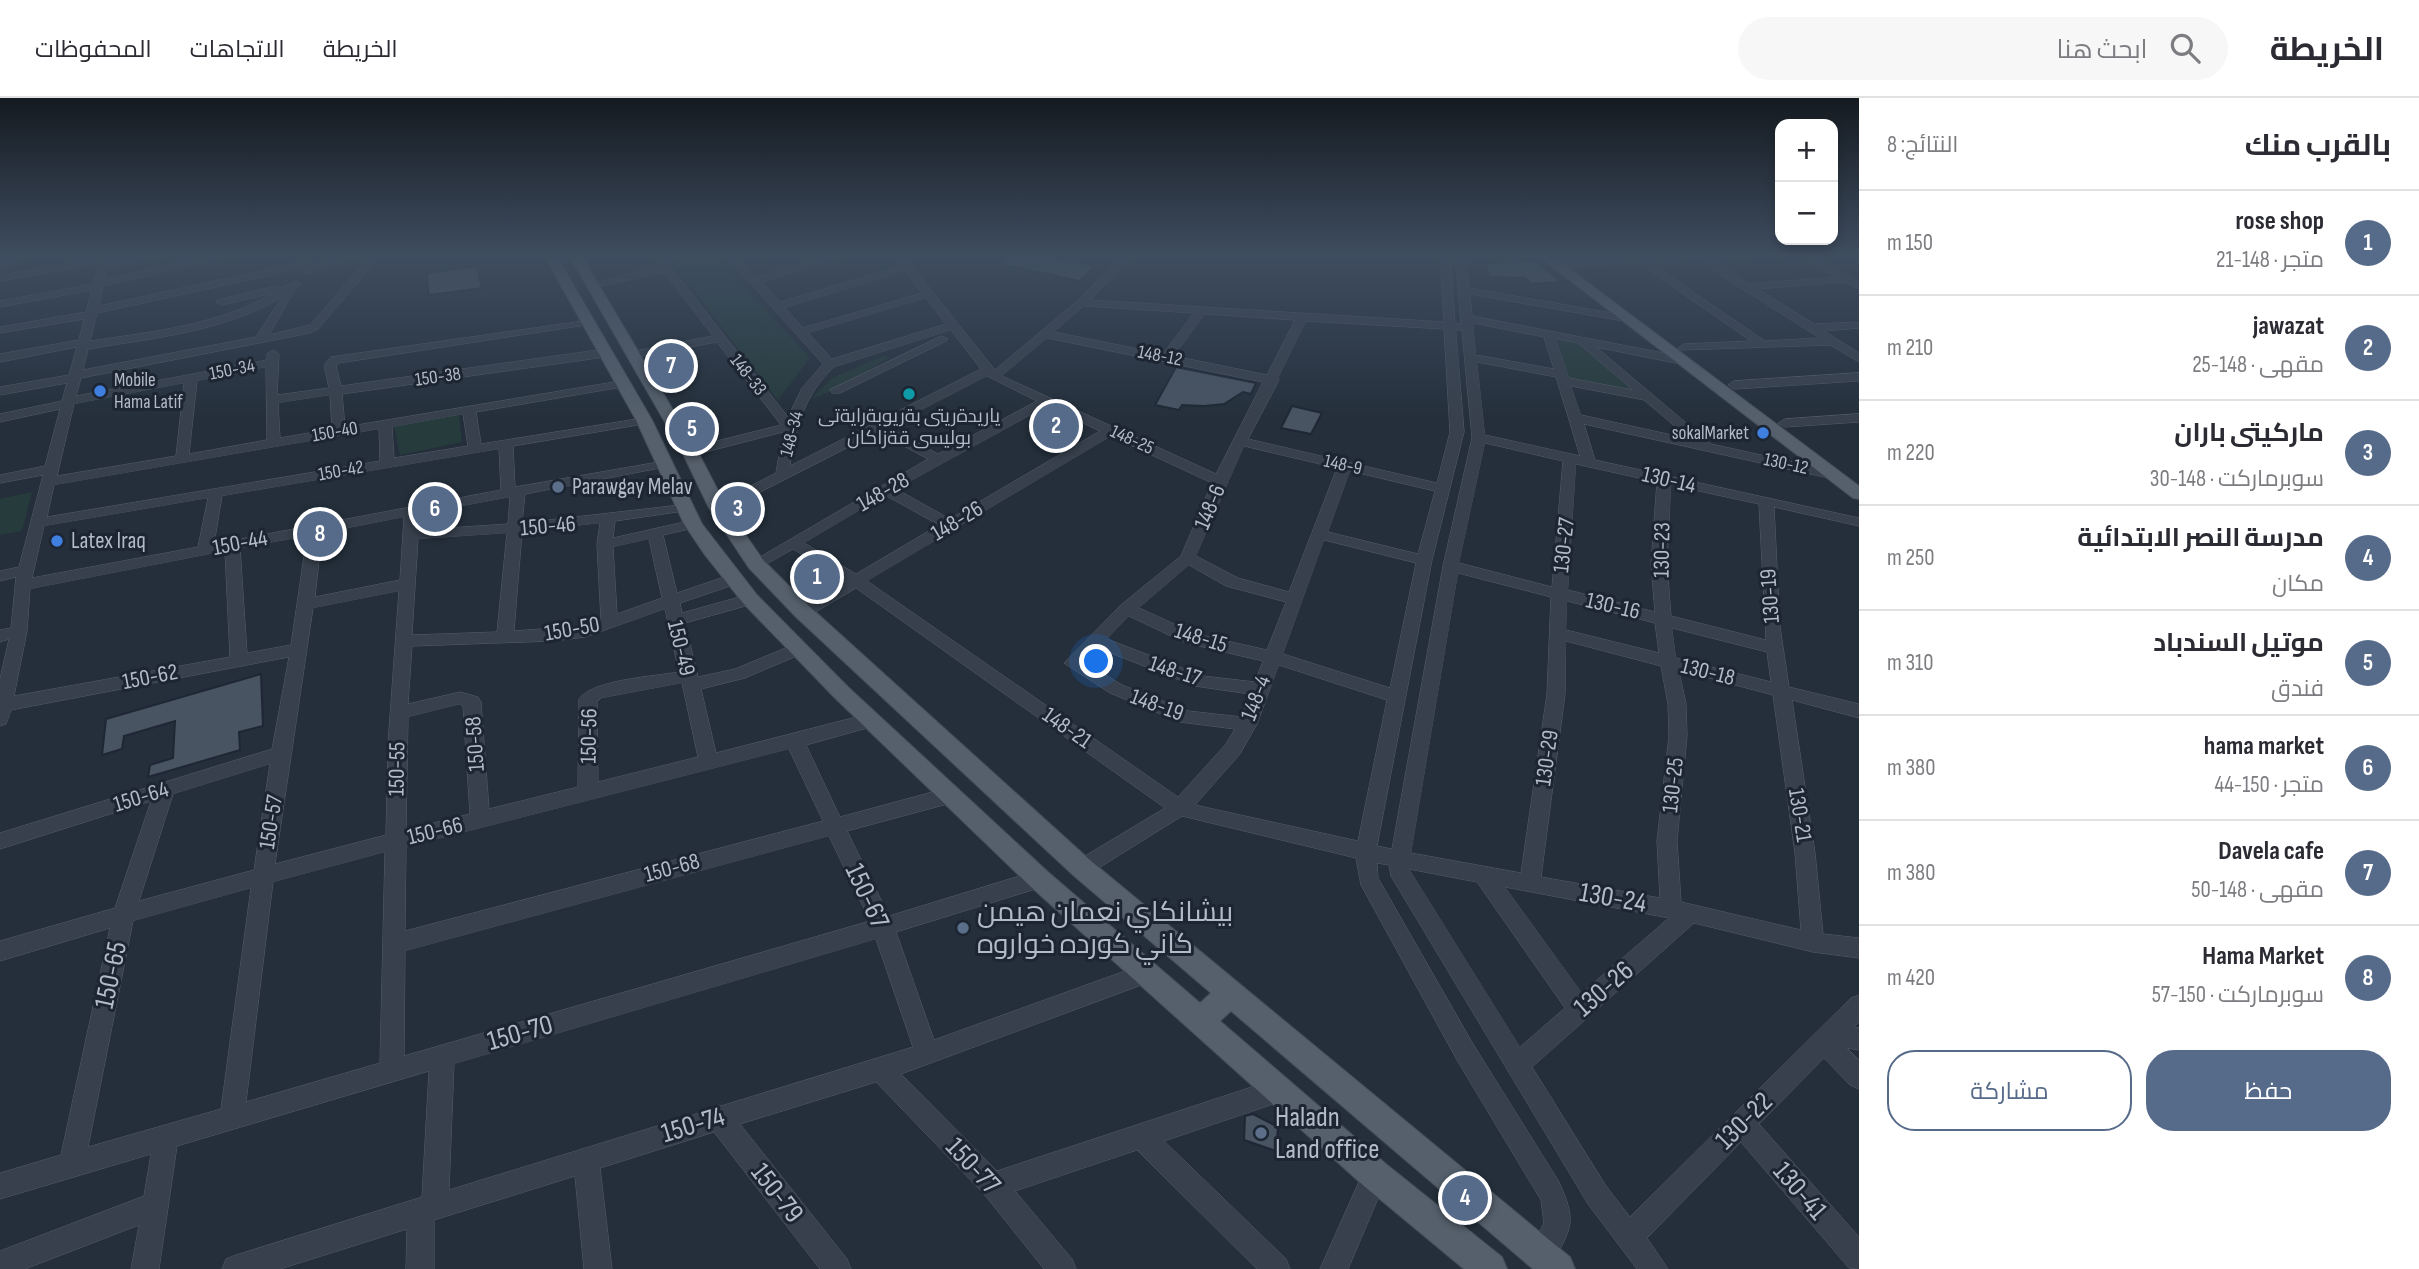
<!DOCTYPE html>
<html lang="ar">
<meta charset="utf-8">
<style>
body{margin:0;font-family:"Sofia Sans Condensed",Cairo,sans-serif;background:#f7f7f7;color:#2b2b33;direction:rtl}
.controls{position:absolute;right:21px;top:21px;display:grid;overflow:hidden;border-radius:14px;box-shadow:0 4px 10px #0003}
.controls button{width:63px;height:63px;display:grid;place-items:center;padding:0;border:0;border-bottom:2px solid #e1e1e2;background:#fff;color:#2b2b33;font:35px sans-serif}
.you{position:absolute;left:1097px;top:564px;width:24px;height:24px;margin:-18px;border:5px solid #fff;border-radius:50%;background:#1a73e8;box-shadow:0 0 0 10px #1a73e833}
.badge{display:grid;place-items:center;width:46px;height:46px;border-radius:50%;background:#566a8a;color:#fff;font-size:23px;font-weight:700}
.pin{position:absolute;translate:-50% -50%;border:4px solid #fff;box-shadow:0 2px 7px #0006}
.list{margin:0;padding:0;list-style:none}
h2{display:flex;justify-content:space-between;align-items:center;height:91px;margin:0;padding:0 28px;font-size:30px}
h2 small{font-size:23px;font-weight:400;color:#7c7c81}
.list li{display:grid;grid-template-columns:46px 1fr auto;gap:21px;align-items:center;box-sizing:border-box;height:105px;padding:0 28px;border-top:2px solid #e1e1e2}
.list b{display:block;font-size:26px;white-space:nowrap}
.list p{margin:0;font-size:23px;white-space:nowrap;color:#7c7c81}
.list em{font-size:23px;font-style:normal;color:#7c7c81}
.actions{display:flex;gap:14px;padding:21px 28px}
.actions a{flex:1;padding:16px 0;border:2px solid #566a8a;border-radius:28px;text-align:center;font-size:24px;color:#566a8a}
.actions .main{background:#566a8a;color:#fff}
.icon{flex:none;width:38px;height:38px;fill:none;stroke:currentColor;stroke-width:2;stroke-linecap:round;stroke-linejoin:round}
.map{position:relative;flex:none;width:1859px;height:1171px;overflow:hidden;direction:ltr}
header{display:flex;align-items:center;gap:42px;box-sizing:border-box;height:98px;padding:0 35px;background:#fff;border-bottom:2px solid #e1e1e2}
header strong{font-size:33px}
nav{display:flex;gap:38px;margin-inline-start:auto;font-size:24px}
.search{width:490px;height:63px;background:#f7f7f7;display:flex;align-items:center;gap:18px;box-sizing:border-box;padding:0 24px;border-radius:38px;color:#7c7c81;font-size:26px}
main{display:flex}
aside{flex:1;background:#fff}
.map>svg:first-child{display:block}
</style>
<header>
<strong>الخريطة</strong>
<div class="search"><svg class="icon" aria-label="search" viewBox="0 0 24 24"><circle cx="10" cy="10" r="6"/><path d="M15 15l6 6"/></svg>ابحث هنا</div>
<nav><a>الخريطة</a><a>الاتجاهات</a><a>المحفوظات</a></nav>
</header>
<main>
<aside>
<h2>بالقرب منك<small>النتائج: 8</small></h2>
<ul class="list">
<li><span class="badge">1</span><div><b>rose shop</b><p>متجر · 148-21</p></div><em>150 m</em></li>
<li><span class="badge">2</span><div><b>jawazat</b><p>مقهى · 148-25</p></div><em>210 m</em></li>
<li><span class="badge">3</span><div><b>ماركيتى باران</b><p>سوبرماركت · 148-30</p></div><em>220 m</em></li>
<li><span class="badge">4</span><div><b>مدرسة النصر الابتدائية</b><p>مكان</p></div><em>250 m</em></li>
<li><span class="badge">5</span><div><b>موتيل السندباد</b><p>فندق</p></div><em>310 m</em></li>
<li><span class="badge">6</span><div><b>hama market</b><p>متجر · 150-44</p></div><em>380 m</em></li>
<li><span class="badge">7</span><div><b>Davela cafe</b><p>مقهى · 148-50</p></div><em>380 m</em></li>
<li><span class="badge">8</span><div><b>Hama Market</b><p>سوبرماركت · 150-57</p></div><em>420 m</em></li>
</ul>
<div class="actions"><a class="main">حفظ</a><a>مشاركة</a></div>
</aside>
<div class="map">
<svg width="1859" height="1171" viewBox="0 0 1859 1171">
<rect width="100%" height="100%" fill="#242f3b"/>
<!-- green -->
<g fill="#253b3c">
<polygon points="699,157 715,157 810,260 778,302 671,163"/>
<polygon points="1558,242 1578,246 1635,294 1567,280"/>
<polygon points="885,257 889,260 832,293 811,301 832,280"/>
<polygon points="459,314 462,344 400,357 393,325"/>
<polygon points="32,394 22,433 0,437 0,401"/>
</g>
<!-- building -->
<g fill="#485462" stroke="#1e2733" stroke-width="2">
<polygon points="1008,157 1048,157 1095,168 1080,183 999,166"/>
<polygon points="1537,163 1561,184 1532,186 1525,180 1489,179 1485,165"/>
<polygon points="477,168 482,190 430,197 428,194 427,175"/>
<polygon points="1176,269 1256,285 1251,296 1243,294 1224,306 1204,308 1182,307 1179,312 1155,307"/>
<polygon points="1292,308 1322,315 1311,336 1281,330"/>
<polygon points="261,576 263,628 239,634 240,652 148,679 150,667 173,660 175,623 124,638 122,651 102,657 106,621"/>
<polygon points="1253,1016 1278,1029 1276,1053 1244,1042 1245,1018"/>
</g>
<g fill="none" stroke-linecap="round" stroke-linejoin="round">
<!-- minor casing -->
<g stroke="#555e6a" stroke-width="1">
<g id="minor">
<polygon points="18,157 30,157 0,175 0,168"/>
<path d="M 101,157 L 111,157 L 109,165 L 149,157 L 168,157 L 107,172 L 105,181 L 217,157 L 236,157 L 103,188 L 99,208 L 303,164 L 307,165 L 307,169 L 351,157 L 367,157 L 307,175 L 303,174 L 303,170 L 97,215 L 90,243 C 151,234 219,227 274,195 L 221,207 L 216,204 L 217,202 L 276,188 L 281,190 L 296,183 L 301,186 L 295,191 L 269,237 L 310,227 L 371,157 L 381,157 L 318,231 L 310,235 L 81,280 L 76,298 L 267,262 L 267,256 L 273,252 L 279,256 L 277,297 L 329,290 L 324,267 L 331,259 L 590,222 L 590,226 L 586,227 L 339,265 L 336,268 L 341,288 L 605,251 L 611,255 L 605,259 L 342,296 L 345,329 L 626,282 L 626,288 L 622,289 L 476,314 L 481,346 L 649,319 L 650,322 L 644,326 L 513,348 L 515,389 L 670,362 L 670,368 L 665,369 L 525,396 L 522,425 L 689,406 L 691,409 L 689,412 L 684,413 L 615,423 L 613,440 L 693,422 L 698,423 L 700,426 L 698,429 L 663,437 L 677,495 L 733,476 L 741,481 L 739,485 L 680,505 L 682,515 L 750,496 L 758,501 L 756,505 L 685,525 L 698,579 L 735,571 L 800,544 L 808,550 L 806,554 L 745,580 L 701,591 L 716,655 L 872,615 L 878,617 L 881,622 L 878,627 L 806,647 L 840,719 L 951,689 L 958,692 L 961,697 L 958,702 L 951,705 L 847,733 L 889,818 L 1039,772 L 1046,775 L 1049,781 L 1046,787 L 1039,790 L 896,834 L 934,942 L 1147,865 L 1155,868 L 1158,875 L 1155,882 L 901,976 L 997,1073 L 1279,980 L 1288,983 L 1291,992 L 1288,1001 L 1164,1043 L 1286,1161 L 1290,1171 L 1257,1171 L 1137,1052 L 1015,1093 L 1072,1161 L 1076,1171 L 1044,1171 L 984,1096 L 876,984 L 740,1026 L 847,1161 L 851,1171 L 820,1171 L 714,1034 L 600,1070 L 612,1171 L 584,1171 L 575,1078 L 434,1122 L 434,1171 L 406,1171 L 407,1131 L 280,1171 L 222,1171 L 226,1161 L 236,1157 L 422,1099 L 429,973 L 177,1048 L 159,1171 L 131,1171 L 139,1127 L 25,1171 L 0,1171 L 0,1153 L 144,1098 L 151,1056 L 0,1101 L 0,1075 L 61,1057 L 110,830 L 0,863 L 0,843 L 115,810 L 151,703 L 0,751 L 0,735 L 272,651 L 289,559 L 11,612 L 6,626 L 0,628 L 0,581 L 9,541 L 0,544 L 0,532 L 11,530 L 16,479 L 0,483 L 0,473 L 19,469 L 43,377 L 0,385 L 0,377 L 45,368 L 60,311 L 0,324 L 0,316 L 62,303 L 67,285 L 0,297 L 0,289 L 69,277 L 77,249 L 0,264 L 0,256 L 79,242 L 84,221 L 0,235 L 0,229 L 86,214 L 92,192 L 0,209 L 0,203 L 93,186 L 99,166 L 0,183 L 0,177 L 100,160 ZM 282,199 L 256,239 L 83,272 L 88,251 C 153,240 224,234 282,199 ZM 266,269 L 267,342 L 189,356 L 197,283 ZM 184,285 L 176,358 L 57,378 L 74,306 ZM 330,297 L 332,331 L 280,340 L 278,305 ZM 463,316 L 468,348 L 394,360 L 392,329 ZM 379,331 L 380,363 L 47,419 L 54,387 ZM 499,351 L 501,392 L 214,446 L 222,398 ZM 510,399 L 508,426 L 418,432 L 419,416 ZM 208,400 L 198,449 L 32,480 L 44,428 ZM 404,419 L 400,482 L 315,499 L 322,435 ZM 600,425 L 597,446 L 601,522 L 583,528 L 514,533 L 522,434 ZM 507,435 L 497,534 L 412,537 L 418,441 ZM 307,438 L 291,547 L 247,555 L 240,450 ZM 649,441 L 662,500 L 617,516 L 613,449 ZM 225,453 L 230,559 L 14,598 L 27,533 L 30,491 ZM 399,493 L 388,646 L 386,737 L 275,766 L 313,510 ZM 665,511 L 679,574 C 656,578 591,582 579,601 L 578,689 L 489,711 L 481,604 L 478,599 L 460,594 L 408,606 L 412,548 L 554,543 L 585,539 ZM 682,585 L 698,659 L 598,684 L 597,604 L 601,600 ZM 460,606 L 463,608 L 470,716 L 406,732 L 408,619 ZM 789,651 L 823,723 L 405,833 L 406,749 ZM 270,666 L 254,772 L 139,803 L 173,696 ZM 829,738 L 870,823 L 404,958 L 405,853 ZM 385,754 L 380,965 L 246,1004 L 273,784 ZM 251,790 L 221,1011 L 88,1049 L 133,823 ZM 876,841 L 913,949 L 721,1008 L 718,1007 L 709,1012 L 449,1092 L 454,966 Z"/>
<path d="M 651,157 L 691,157 L 667,164 L 788,319 L 802,290 L 823,266 L 725,157 L 736,157 L 756,179 L 831,157 L 847,157 L 761,184 L 780,204 L 901,168 L 893,157 L 903,157 L 995,272 L 1077,203 L 1123,157 L 1134,157 L 1090,202 L 1444,224 L 1440,157 L 1450,157 L 1455,225 L 1461,226 L 1455,157 L 1465,157 L 1469,190 L 1629,218 L 1635,221 L 1629,224 L 1470,196 L 1472,218 L 1684,259 L 1686,262 L 1680,266 L 1596,249 L 1711,346 L 1838,374 L 1838,380 L 1833,381 L 1584,326 L 1595,362 L 1859,420 L 1859,428 L 1774,409 L 1780,529 L 1789,589 L 1859,606 L 1859,620 L 1792,602 L 1815,755 L 1823,836 L 1859,840 L 1859,860 L 1813,854 L 1694,825 L 1532,969 L 1606,1088 L 1630,1119 L 1851,900 L 1859,897 L 1859,924 L 1854,929 L 1859,930 L 1859,952 L 1847,950 L 1859,962 L 1859,991 L 1850,987 L 1824,960 L 1759,1026 L 1859,1139 L 1859,1171 L 1849,1170 L 1741,1044 L 1647,1140 L 1668,1171 L 1637,1171 L 1588,1106 L 1391,778 L 1389,767 L 1377,765 L 1378,780 L 1473,946 L 1559,1084 C 1577,1124 1572,1129 1552,1166 L 1542,1170 L 1532,1166 L 1528,1156 L 1544,1125 L 1541,1102 L 1457,962 L 1361,787 L 1356,760 L 1182,718 L 1089,776 L 1082,779 L 1075,776 L 1072,770 L 1075,764 L 1165,710 L 856,490 L 809,518 L 797,518 L 795,514 L 797,510 L 845,482 L 793,451 L 761,469 L 751,469 L 748,466 L 928,361 L 878,334 L 723,413 L 713,413 L 711,410 L 713,407 L 776,375 L 783,334 L 690,358 L 685,357 L 685,351 L 781,327 L 717,244 L 630,260 L 630,254 L 713,238 L 664,174 L 593,190 L 588,187 L 659,168 ZM 905,173 L 922,195 L 803,230 L 785,210 ZM 926,200 L 946,226 L 832,261 L 808,235 ZM 1084,208 L 1194,215 L 1163,256 L 1054,234 ZM 1205,216 L 1295,222 L 1267,277 L 1174,258 ZM 1306,223 L 1444,231 L 1450,334 L 1437,385 L 1248,341 L 1279,282 L 1278,280 ZM 1473,225 L 1544,239 L 1554,271 L 1476,257 ZM 951,232 L 981,271 L 790,368 C 795,329 805,296 834,269 ZM 1456,232 L 1462,232 L 1472,340 L 1443,468 L 1392,751 L 1377,748 L 1432,462 L 1464,334 ZM 1047,240 L 1263,284 L 1216,376 L 1002,278 ZM 1556,241 L 1578,245 L 1633,292 L 1569,280 ZM 1477,264 L 1556,279 L 1580,358 L 1485,337 ZM 987,278 L 1037,303 L 938,356 L 888,329 ZM 1571,288 L 1644,302 L 1690,341 L 1581,317 ZM 1047,308 L 1100,333 L 950,421 L 896,391 ZM 1111,338 L 1212,385 L 1181,458 L 1121,507 L 1064,565 L 1110,595 L 1180,624 L 1235,631 L 1226,646 L 1178,699 L 867,483 ZM 1485,345 L 1563,363 L 1552,489 L 1459,465 ZM 1244,348 L 1337,370 L 1289,494 L 1238,480 L 1196,458 ZM 1576,366 L 1657,384 L 1651,466 L 1655,514 L 1568,492 ZM 1350,373 L 1435,393 L 1418,456 L 1328,434 ZM 1671,387 L 1759,406 L 1766,542 L 1671,518 L 1667,466 ZM 885,397 L 939,427 L 856,476 L 804,445 ZM 1324,442 L 1416,465 L 1390,590 L 1283,556 ZM 1189,467 L 1226,488 L 1286,504 L 1267,552 L 1196,536 L 1139,510 ZM 1458,475 L 1551,499 L 1547,596 L 1521,775 L 1411,755 ZM 1567,503 L 1655,525 L 1659,555 L 1566,532 ZM 1129,518 L 1186,545 L 1263,563 L 1255,584 L 1203,578 L 1107,541 ZM 1672,530 L 1767,554 L 1771,584 L 1676,560 ZM 1566,543 L 1661,568 L 1668,606 L 1669,638 L 1657,743 L 1660,800 L 1541,779 L 1565,596 ZM 1098,550 L 1195,588 L 1250,596 L 1242,619 L 1188,613 L 1122,587 L 1084,564 ZM 1279,567 L 1387,602 L 1358,743 L 1195,707 L 1240,656 L 1257,626 ZM 1679,572 L 1773,597 L 1795,755 L 1801,832 L 1681,804 L 1677,743 L 1687,638 L 1686,606 ZM 1409,771 L 1477,784 L 1565,910 L 1520,949 ZM 1505,789 L 1669,820 L 1582,895 Z"/>
<path d="M 1698,157 L 1757,157 L 1752,160 L 1712,162 L 1749,186 L 1834,179 L 1797,157 L 1809,157 L 1859,184 L 1859,191 L 1844,184 L 1758,191 L 1814,226 L 1859,224 L 1859,230 L 1824,233 L 1859,255 L 1859,264 L 1830,247 L 1680,252 L 1678,250 L 1684,246 L 1751,243 L 1640,166 L 1572,170 L 1567,167 L 1572,164 ZM 1699,163 L 1807,232 L 1820,240 L 1765,243 L 1652,166 Z"/>
<polygon points="942,238 948,241 946,243 840,295 832,295 830,292"/>
<polygon points="1859,275 1859,283 1734,291 1728,287 1734,283"/>
<polygon points="1859,316 1859,324 1785,329 1778,325 1785,321"/>
<polygon points="1375,1064 1384,1068 1388,1077 1348,1171 1320,1171 1366,1068"/>
</g>
</g>
<!-- major casing -->
<g stroke="#434c58" stroke-width="2">
<g id="major">
<polygon points="544,157 556,157 652,322 702,426 757,497 848,589 1048,774 1200,905 1211,895 1073,777 796,519 749,470 709,410 682,354 569,157 581,157 698,354 727,410 763,462 810,509 1091,763 1570,1159 1575,1171 1533,1171 1231,913 1220,923 1386,1066 1502,1159 1507,1171 1464,1171 1364,1088 1030,788 834,599 743,505 705,457 684,426 636,322"/>
<polygon points="1537,157 1551,157 1859,388 1859,401 1853,400"/>
</g>
</g>
<!-- minor -->
<use href="#minor" fill="#37404c" fill-rule="evenodd"/>
<!-- major -->
<use href="#major" fill="#55606c" fill-rule="evenodd"/>
</g>
<!-- sky -->
<linearGradient id="sky" x2="0" y2="1"><stop stop-color="#141a20"/><stop offset="0.49" stop-color="#3f4d60"/><stop offset="1" stop-color="#3f4d60" stop-opacity="0"/></linearGradient>
<rect width="1859" height="321" fill="url(#sky)"/>
<!-- markers -->
<g fill="#3f7fe0" stroke="#1c2531" stroke-width="2.5">
<circle cx="100" cy="293" r="7"/>
<circle cx="1763" cy="335" r="7"/>
<circle cx="57" cy="443" r="7"/>
</g>
<circle fill="#0f9aa8" stroke="#1c2531" stroke-width="2.5" cx="909" cy="296" r="7"/>
<g fill="#5c6f8a" stroke="#1c2531" stroke-width="2.5">
<circle cx="558" cy="389" r="7"/>
<circle cx="963" cy="830" r="7"/>
<circle cx="1261" cy="1035" r="7"/>
</g>
<g text-anchor="middle" dominant-baseline="central" stroke-width="6" stroke-linejoin="round" paint-order="stroke">
<!-- far-street labels -->
<g font-size="19" fill="#b3bbc7" stroke="#1c2531">
<text transform="translate(1160 258) rotate(11)">148-12</text>
<text transform="translate(232 272) rotate(-11)">150-34</text>
<text transform="translate(748 277) rotate(52)">148-33</text>
<text transform="translate(438 279) rotate(-8)">150-38</text>
<text transform="translate(335 334) rotate(-10)">150-40</text>
<text transform="translate(792 336) rotate(-76)">148-34</text>
<text transform="translate(1132 342) rotate(25)">148-25</text>
<text transform="translate(1786 366) rotate(12)">130-12</text>
<text transform="translate(1343 367) rotate(13)">148-9</text>
<text transform="translate(341 373) rotate(-10)">150-42</text>
</g>
<!-- far-poi labels -->
<g font-size="19" fill="#b3bbc7" stroke="#1c2531" text-anchor="start">
<text x="114" y="282">Mobile<tspan x="114" dy="22">Hama Latif</tspan></text>
<text x="909" y="318" text-anchor="middle">ياريدةريتى بةريوبةرايةتى<tspan x="909" dy="22">بوليسى قةزاكان</tspan></text>
<text x="1749" y="335" text-anchor="end">sokalMarket</text>
</g>
<!-- street labels -->
<g font-size="23" fill="#b3bbc7" stroke="#1c2531">
<text transform="translate(1669 382) rotate(13)">130-14</text>
<text transform="translate(883 394) rotate(-30)">148-28</text>
<text transform="translate(1210 409) rotate(-67)">148-6</text>
<text transform="translate(957 423) rotate(-31)">148-26</text>
<text transform="translate(548 428) rotate(-5)">150-46</text>
<text transform="translate(240 445) rotate(-11)">150-44</text>
<text transform="translate(1564 447) rotate(-84)">130-27</text>
<text transform="translate(1662 452) rotate(-89)">130-23</text>
<text transform="translate(1770 498) rotate(-94)">130-19</text>
<text transform="translate(1613 508) rotate(13)">130-16</text>
<text transform="translate(572 531) rotate(-10)">150-50</text>
<text transform="translate(1201 540) rotate(17)">148-15</text>
<text transform="translate(681 550) rotate(76)">150-49</text>
<text transform="translate(1175 573) rotate(18)">148-17</text>
<text transform="translate(1708 574) rotate(14)">130-18</text>
<text transform="translate(150 579) rotate(-11)">150-62</text>
<text transform="translate(1256 600) rotate(-69)">148-4</text>
<text transform="translate(1157 607) rotate(20)">148-19</text>
<text transform="translate(1067 630) rotate(35)">148-21</text>
<text transform="translate(589 638) rotate(-89)">150-56</text>
<text transform="translate(475 646) rotate(-94)">150-58</text>
<text transform="translate(1547 660) rotate(-82)">130-29</text>
<text transform="translate(397 671) rotate(-89)">150-55</text>
<text transform="translate(1673 687) rotate(-84)">130-25</text>
<text transform="translate(141 699) rotate(-17)">150-64</text>
<text transform="translate(1800 717) rotate(81)">130-21</text>
<text transform="translate(271 724) rotate(-81)">150-57</text>
<text transform="translate(435 733) rotate(-14)">150-66</text>
<text transform="translate(672 770) rotate(-15)">150-68</text>
</g>
<!-- poi labels -->
<g font-size="23" fill="#b3bbc7" stroke="#1c2531" text-anchor="start">
<text x="572" y="389">Parawgay Melav</text>
<text x="71" y="443">Latex Iraq</text>
</g>
<!-- near-street labels -->
<g font-size="28" fill="#b3bbc7" stroke="#1c2531">
<text transform="translate(867 798) rotate(65)">150-67</text>
<text transform="translate(1613 800) rotate(10)">130-24</text>
<text transform="translate(111 877) rotate(-78)">150-65</text>
<text transform="translate(1604 891) rotate(-41)">130-26</text>
<text transform="translate(520 935) rotate(-16)">150-70</text>
<text transform="translate(1744 1023) rotate(-45)">130-22</text>
<text transform="translate(693 1027) rotate(-17)">150-74</text>
<text transform="translate(973 1068) rotate(47)">150-77</text>
<text transform="translate(1800 1093) rotate(49)">130-41</text>
<text transform="translate(777 1095) rotate(52)">150-79</text>
</g>
<!-- near-poi labels -->
<g font-size="28" fill="#b3bbc7" stroke="#1c2531" text-anchor="start">
<text x="977" y="814">بيشانكاي نعمان هيمن<tspan x="977" dy="32">كاني كورده خواروه</tspan></text>
<text x="1275" y="1019">Haladn<tspan x="1275" dy="32">Land office</tspan></text>
</g>
</g>
</svg>
<div class="controls">
<button>+</button>
<button>−</button>
</div>
<div class="you"></div>
<div class="pin badge" style="left:817px;top:479px">1</div>
<div class="pin badge" style="left:1056px;top:328px">2</div>
<div class="pin badge" style="left:738px;top:411px">3</div>
<div class="pin badge" style="left:1465px;top:1100px">4</div>
<div class="pin badge" style="left:692px;top:331px">5</div>
<div class="pin badge" style="left:435px;top:411px">6</div>
<div class="pin badge" style="left:671px;top:268px">7</div>
<div class="pin badge" style="left:320px;top:436px">8</div>
</div>
</main>
